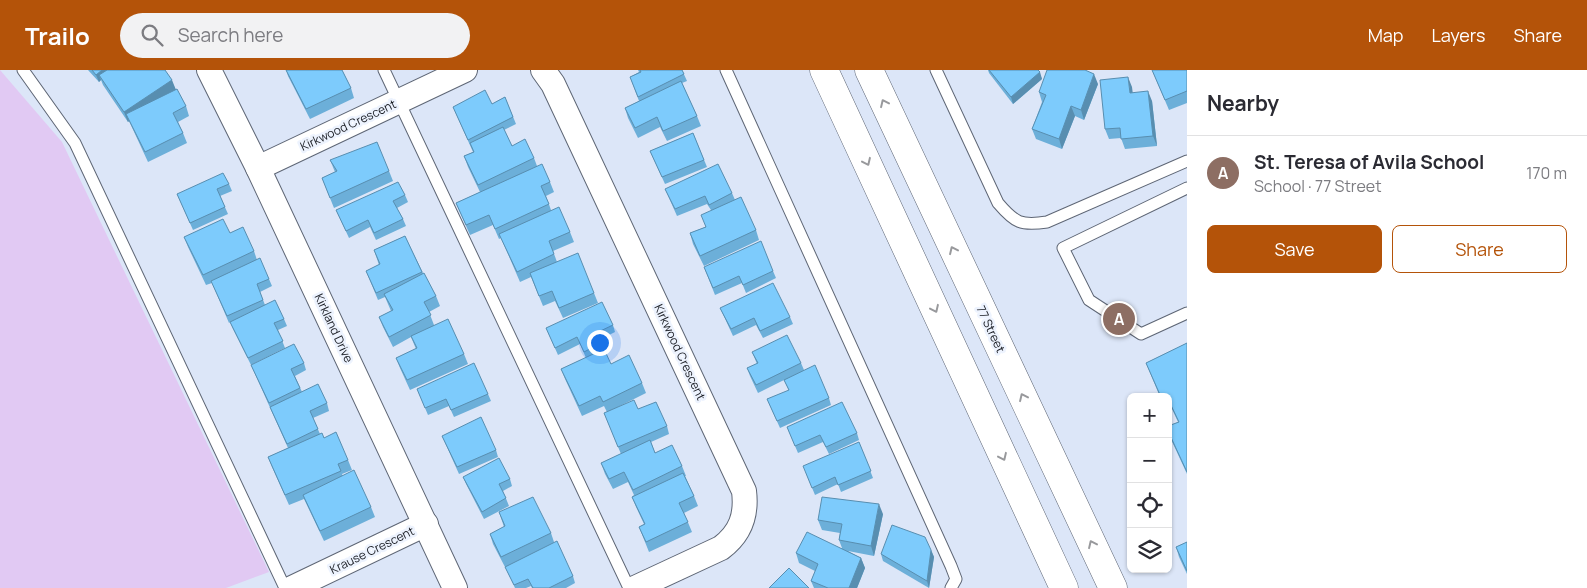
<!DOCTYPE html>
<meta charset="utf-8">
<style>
body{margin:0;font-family:Manrope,sans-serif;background:#f2f2f3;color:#2b2b33}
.controls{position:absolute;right:15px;bottom:15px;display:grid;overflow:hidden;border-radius:8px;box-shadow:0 1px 4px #0004}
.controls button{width:45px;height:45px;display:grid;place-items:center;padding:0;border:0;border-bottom:1px solid #e1e1e2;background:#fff;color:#2b2b33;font:25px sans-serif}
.you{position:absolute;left:599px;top:272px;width:18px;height:18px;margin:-12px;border:4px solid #fff;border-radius:50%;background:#1a73e8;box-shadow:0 0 0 8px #1a73e833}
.badge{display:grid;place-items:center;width:32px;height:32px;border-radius:50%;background:#b45309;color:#fff;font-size:16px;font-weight:700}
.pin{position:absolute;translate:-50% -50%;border:2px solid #fff;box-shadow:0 1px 5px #0006}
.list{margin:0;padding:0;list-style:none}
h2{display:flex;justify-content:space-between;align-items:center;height:65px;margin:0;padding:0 20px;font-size:21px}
h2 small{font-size:16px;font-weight:400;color:#7c7c81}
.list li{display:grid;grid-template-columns:32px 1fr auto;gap:15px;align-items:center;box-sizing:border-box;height:75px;padding:0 20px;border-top:1px solid #e1e1e2}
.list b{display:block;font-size:19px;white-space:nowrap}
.list p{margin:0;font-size:16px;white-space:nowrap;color:#7c7c81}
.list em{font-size:16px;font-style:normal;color:#7c7c81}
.actions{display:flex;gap:10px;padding:15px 20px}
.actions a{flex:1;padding:11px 0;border:1px solid #b45309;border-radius:8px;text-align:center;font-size:18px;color:#b45309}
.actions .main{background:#b45309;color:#fff}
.icon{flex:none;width:28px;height:28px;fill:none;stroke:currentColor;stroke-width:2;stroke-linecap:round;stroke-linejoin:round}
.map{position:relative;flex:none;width:1187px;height:518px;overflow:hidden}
header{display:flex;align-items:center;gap:30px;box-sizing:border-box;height:70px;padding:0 25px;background:#b45309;color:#fff}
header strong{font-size:24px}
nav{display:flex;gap:28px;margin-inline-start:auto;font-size:18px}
.search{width:350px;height:45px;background:#f2f2f3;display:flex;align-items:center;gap:12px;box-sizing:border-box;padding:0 18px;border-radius:28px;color:#7c7c81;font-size:19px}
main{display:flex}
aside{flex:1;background:#fff}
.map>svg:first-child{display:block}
</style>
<header>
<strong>Trailo</strong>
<div class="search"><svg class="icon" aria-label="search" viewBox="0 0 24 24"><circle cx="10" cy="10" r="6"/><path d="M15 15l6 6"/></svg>Search here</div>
<nav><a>Map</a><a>Layers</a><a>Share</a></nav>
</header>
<main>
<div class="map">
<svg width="1187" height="518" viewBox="0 0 1187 518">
<rect width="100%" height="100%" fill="#dce6f8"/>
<!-- green -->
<polygon fill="#e1c9f3" points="0,0 62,72 269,502 226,518 0,518"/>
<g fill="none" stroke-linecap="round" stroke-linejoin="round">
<!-- lane casing -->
<g stroke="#5e6675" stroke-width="13">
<g id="lane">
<polyline points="23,0 75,73 285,518"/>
<polyline points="384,0 629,518"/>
<polyline points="726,0 951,496 956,509 951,518"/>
<path d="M 936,0 L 998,133 C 1015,153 1021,156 1047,152 L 1187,91"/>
<polyline points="1187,118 1063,178 1089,230 1141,264 1187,243"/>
</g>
</g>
<!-- street casing -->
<g stroke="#5e6675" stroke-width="26">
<g id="street">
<polyline points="209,0 258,98 455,518"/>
<path d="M 543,0 L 553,14 L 744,421 C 747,445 741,463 721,478 L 635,518"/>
<polyline points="258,98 465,0"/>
<polyline points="292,518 426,454"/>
</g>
</g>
<!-- secondary casing -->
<g stroke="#5e6675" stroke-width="29">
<g id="secondary">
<polyline points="824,0 1064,518"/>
<polyline points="869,0 1113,518"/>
</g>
</g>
<!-- lane -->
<use href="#lane" stroke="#fff" stroke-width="11"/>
<!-- street -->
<use href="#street" stroke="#fff" stroke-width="24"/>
<!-- secondary -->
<use href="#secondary" stroke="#fff" stroke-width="28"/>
</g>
<!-- wall -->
<g fill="#6cafd9">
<polygon points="88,0 165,0 176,20 186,36 189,46 178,52 183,63 187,73 148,92 129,51 128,52 103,15 101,10 99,12"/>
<polygon points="286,0 342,0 351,18 354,28 310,49 288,6"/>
<polygon points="638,0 682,0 687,11 682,13 697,46 701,56 667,71 660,57 638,68 628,48 625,38 639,31 630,7 639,2"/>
<polygon points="988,0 1038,0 1042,9 1013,34 989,3"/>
<polygon points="1152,0 1187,0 1187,33 1169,40"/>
<polygon points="1098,14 1084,50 1075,46 1062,79 1036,69 1032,59 1042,32 1039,22"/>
<polygon points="1132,17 1132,23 1152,31 1157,76 1125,79 1121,68 1109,69 1105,59"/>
<polygon points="505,27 516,54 504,60 512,76 534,88 537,96 550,112 554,122 546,126 551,140 570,162 574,172 553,181 557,192 594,223 598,233 563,248 555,231 543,236 531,207 520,212 501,168 499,169 493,155 470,165 456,133 480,122 468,97 464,86 473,82 453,37 492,34"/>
<polygon points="693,63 707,97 665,114 650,81"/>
<polygon points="330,90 389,101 393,111 334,138 322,108 335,102"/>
<polygon points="229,114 232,121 220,126 228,144 193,160 177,124"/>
<polygon points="665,119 732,123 735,130 756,160 759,170 704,196 693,174 690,163 705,157 711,140 707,134 677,146"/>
<polygon points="405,125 408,132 397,138 403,149 406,156 376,170 370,157 349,168 336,140"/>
<polygon points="230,163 254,181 257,190 269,209 272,216 260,222 265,235 284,249 287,256 278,260 285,278 251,295 233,259 230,252 229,253 212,213 206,215 188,177 184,167"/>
<polygon points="405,166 423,203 436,226 440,236 429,242 434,255 464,284 468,294 410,320 400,298 396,288 416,279 411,267 393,277 383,257 379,247 391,241 385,227 378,230 366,201 379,195 374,180"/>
<polygon points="704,197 773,201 776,208 746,223 742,213 715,225"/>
<polygon points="720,238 790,247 793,254 763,268 756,255 733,266"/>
<polygon points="613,255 615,262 597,271 601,280 611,294 642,313 646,323 612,340 638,339 667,356 669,364 651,372 655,383 682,396 686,406 685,406 694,426 698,436 684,443 692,462 649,482 639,457 644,454 636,437 632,427 634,425 628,412 613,419 605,404 601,393 621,384 604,343 607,342 604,336 582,346 565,309 561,299 586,288 580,274 558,285 546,258"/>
<polygon points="1187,273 1187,404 1168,363 1168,356 1178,352 1171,337 1168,339 1168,327 1160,327 1146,293"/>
<polygon points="752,282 801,293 804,300 829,328 831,335 780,358 767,329 789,321 784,310 758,323 750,306 747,298 757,294"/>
<polygon points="304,293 306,300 295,306 302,322 327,333 329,341 313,348 320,364 348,390 352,400 342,404 343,406 371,437 375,447 324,471 304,429 289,435 272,397 268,387 288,378 251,295"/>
<polygon points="417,319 488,324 491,331 454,347 449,336 428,345"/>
<polygon points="787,357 857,363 859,370 829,384 823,372 798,383"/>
<polygon points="442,366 496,380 498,387 459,404"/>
<polygon points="859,372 873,408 841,422 838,414 815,425 806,403"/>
<polygon points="463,407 510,409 512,416 503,421 509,436 484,449 466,414"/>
<polygon points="499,442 551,463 554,472 573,506 575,513 566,518 532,518 531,516 526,518 515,518 505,497 493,474 490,464 504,457"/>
<polygon points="883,444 874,486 848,481 861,488 865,498 857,518 814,518 811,511 815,501 799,493 796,483 842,478 839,470 840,463 822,460 818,450"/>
<polygon points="1187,472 1187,504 1179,487 1176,477"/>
<polygon points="931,480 934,487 929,518 883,491 881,484"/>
</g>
<!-- shaded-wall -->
<g fill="#588eb0">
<polygon points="102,0 113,0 99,5 101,10 99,12 96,5"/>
<polygon points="1040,2 1042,9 1013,34 1011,27"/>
<polygon points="1094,4 1098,14 1084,50 1081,40"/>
<polygon points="1128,7 1132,17 1134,33 1130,23"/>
<polygon points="172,10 176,20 126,44 129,51 128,52 124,42"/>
<polygon points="1148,21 1152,31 1157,76 1153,66"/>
<polygon points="1071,36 1075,46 1062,79 1059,69"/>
<polygon points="879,434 883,444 874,486 871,476"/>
<polygon points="931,480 934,487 929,518 927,511"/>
<polygon points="861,488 865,498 857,518 849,518"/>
</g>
<!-- building -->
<g fill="#7dcbfc" stroke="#588eb0">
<polygon points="92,0 102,0 96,5"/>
<polygon points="107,0 165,0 172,10 124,42 99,5"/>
<polygon points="286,0 342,0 351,18 306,39"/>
<polygon points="640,0 682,0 684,4 638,27 630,7 641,2"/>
<polygon points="989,0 1038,0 1040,2 1011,27"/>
<polygon points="1047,0 1085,0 1094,4 1081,40 1071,36 1059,69 1032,59 1046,25 1039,22"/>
<polygon points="1152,0 1187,0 1187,21 1165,30"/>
<polygon points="1128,7 1130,23 1148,21 1153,66 1121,69 1120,58 1105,59 1100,10"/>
<polygon points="681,11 697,46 663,61 657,47 635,58 625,38"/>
<polygon points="177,19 186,36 173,43 183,63 145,82 126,44"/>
<polygon points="485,20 492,34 505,27 513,47 468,70 453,37"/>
<polygon points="503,57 512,76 525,69 534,88 478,115 464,86 474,82 470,73"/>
<polygon points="693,63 704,90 662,107 650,81"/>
<polygon points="377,72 389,101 330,128 322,108 337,101 330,90"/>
<polygon points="542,94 550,112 541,116 549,134 495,159 489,145 466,155 456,133"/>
<polygon points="718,94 732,123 709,135 705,126 675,139 665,119"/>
<polygon points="223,103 229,114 217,119 225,137 190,153 177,124"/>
<polygon points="398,112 405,125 393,131 403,149 374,163 368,150 346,161 336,140"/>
<polygon points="741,127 756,160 700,186 690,163 706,157 701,145"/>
<polygon points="559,137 570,162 549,171 554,184 517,202 499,164"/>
<polygon points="223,149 230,163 243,157 254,181 203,205 184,167"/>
<polygon points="405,166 422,202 376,223 366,201 380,194 374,180"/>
<polygon points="761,171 773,201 743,215 739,206 713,218 704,197"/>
<polygon points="578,183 594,223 559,238 552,221 539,226 530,203"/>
<polygon points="260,188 269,209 257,214 263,230 227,246 211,211"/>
<polygon points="424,203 436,226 424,232 431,245 389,267 379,247 393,240 384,224"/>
<polygon points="773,213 790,247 760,261 754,248 731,259 720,238"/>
<polygon points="275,230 284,249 274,253 283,271 248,288 230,252"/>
<polygon points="602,232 613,255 594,264 599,274 584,282 577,267 555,278 546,258"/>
<polygon points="448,249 464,284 407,310 396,288 417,278 411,266"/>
<polygon points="787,265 801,293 756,315 747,298 758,293 752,282"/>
<polygon points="1187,273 1187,402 1168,361 1168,356 1179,352 1168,329 1168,327 1161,327 1146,293"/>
<polygon points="294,274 304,293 291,299 300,318 269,333 251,295"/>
<polygon points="604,279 611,294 629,285 642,313 603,332 600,326 579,336 561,299"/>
<polygon points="474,293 488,324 451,340 446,329 425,338 417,319"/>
<polygon points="815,295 829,328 777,351 767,329 789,320 784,310"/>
<polygon points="318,314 327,333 310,341 318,359 287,374 270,337"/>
<polygon points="634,330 638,339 656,332 667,356 618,377 604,343"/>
<polygon points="842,332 857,363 826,377 820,365 795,376 787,357"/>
<polygon points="481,347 496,380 457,397 442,366"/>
<polygon points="336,362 348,390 338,394 341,401 285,425 268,387 322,363 324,368"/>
<polygon points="650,370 655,383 672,375 682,396 633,420 624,402 609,409 601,393"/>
<polygon points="859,372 871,401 838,415 835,407 812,418 803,396"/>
<polygon points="499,388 510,409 499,414 506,428 482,442 463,407"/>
<polygon points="354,400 371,437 320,461 303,425"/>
<polygon points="683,403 694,426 679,433 688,452 646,472 639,457 645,454 632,427"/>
<polygon points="533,427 551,463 501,487 490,464 505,456 499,442"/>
<polygon points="822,427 879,434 871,476 839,470 842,454 818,450"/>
<polygon points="892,455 925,467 931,480 927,511 881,484"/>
<polygon points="807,462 861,488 849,518 828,518 811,511 818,494 796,483"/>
<polygon points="557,471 573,506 549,518 533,518 528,509 514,515 505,497"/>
<polygon points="1187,472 1187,501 1176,477"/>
<polygon points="789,498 809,518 769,518"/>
</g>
<!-- one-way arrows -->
<defs><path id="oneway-chevron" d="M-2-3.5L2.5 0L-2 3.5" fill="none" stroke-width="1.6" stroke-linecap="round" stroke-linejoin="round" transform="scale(1.25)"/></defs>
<g stroke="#98999c">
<use href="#oneway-chevron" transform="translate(884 33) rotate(-115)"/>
<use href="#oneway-chevron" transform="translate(867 92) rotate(65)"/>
<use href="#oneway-chevron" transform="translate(953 180) rotate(-115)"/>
<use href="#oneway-chevron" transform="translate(935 239) rotate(65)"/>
<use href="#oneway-chevron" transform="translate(1023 327) rotate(-115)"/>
<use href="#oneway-chevron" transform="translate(1003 387) rotate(65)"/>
<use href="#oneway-chevron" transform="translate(1092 474) rotate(-115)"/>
</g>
<g text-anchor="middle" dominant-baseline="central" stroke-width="5" stroke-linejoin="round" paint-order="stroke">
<!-- street labels -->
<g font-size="12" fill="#191c23" stroke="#edf3fe">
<text transform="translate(348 55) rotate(-25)">Kirkwood Crescent</text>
<text transform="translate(334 258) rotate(65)">Kirkland Drive</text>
<text transform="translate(991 259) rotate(65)">77 Street</text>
<text transform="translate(680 282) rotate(65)">Kirkwood Crescent</text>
<text transform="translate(372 480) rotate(-26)">Krause Crescent</text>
</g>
</g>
</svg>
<div class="controls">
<button>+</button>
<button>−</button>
<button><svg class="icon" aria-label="locate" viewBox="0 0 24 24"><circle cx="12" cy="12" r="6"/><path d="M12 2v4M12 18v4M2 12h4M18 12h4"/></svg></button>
<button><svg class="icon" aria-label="layers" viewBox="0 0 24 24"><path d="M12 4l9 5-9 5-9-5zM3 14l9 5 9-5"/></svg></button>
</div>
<div class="you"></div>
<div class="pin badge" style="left:1119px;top:249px;background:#8d6e63">A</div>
</div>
<aside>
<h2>Nearby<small></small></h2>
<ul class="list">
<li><span class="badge" style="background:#8d6e63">A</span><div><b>St. Teresa of Avila School</b><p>School · 77 Street</p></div><em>170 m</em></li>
</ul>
<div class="actions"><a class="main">Save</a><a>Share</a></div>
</aside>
</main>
